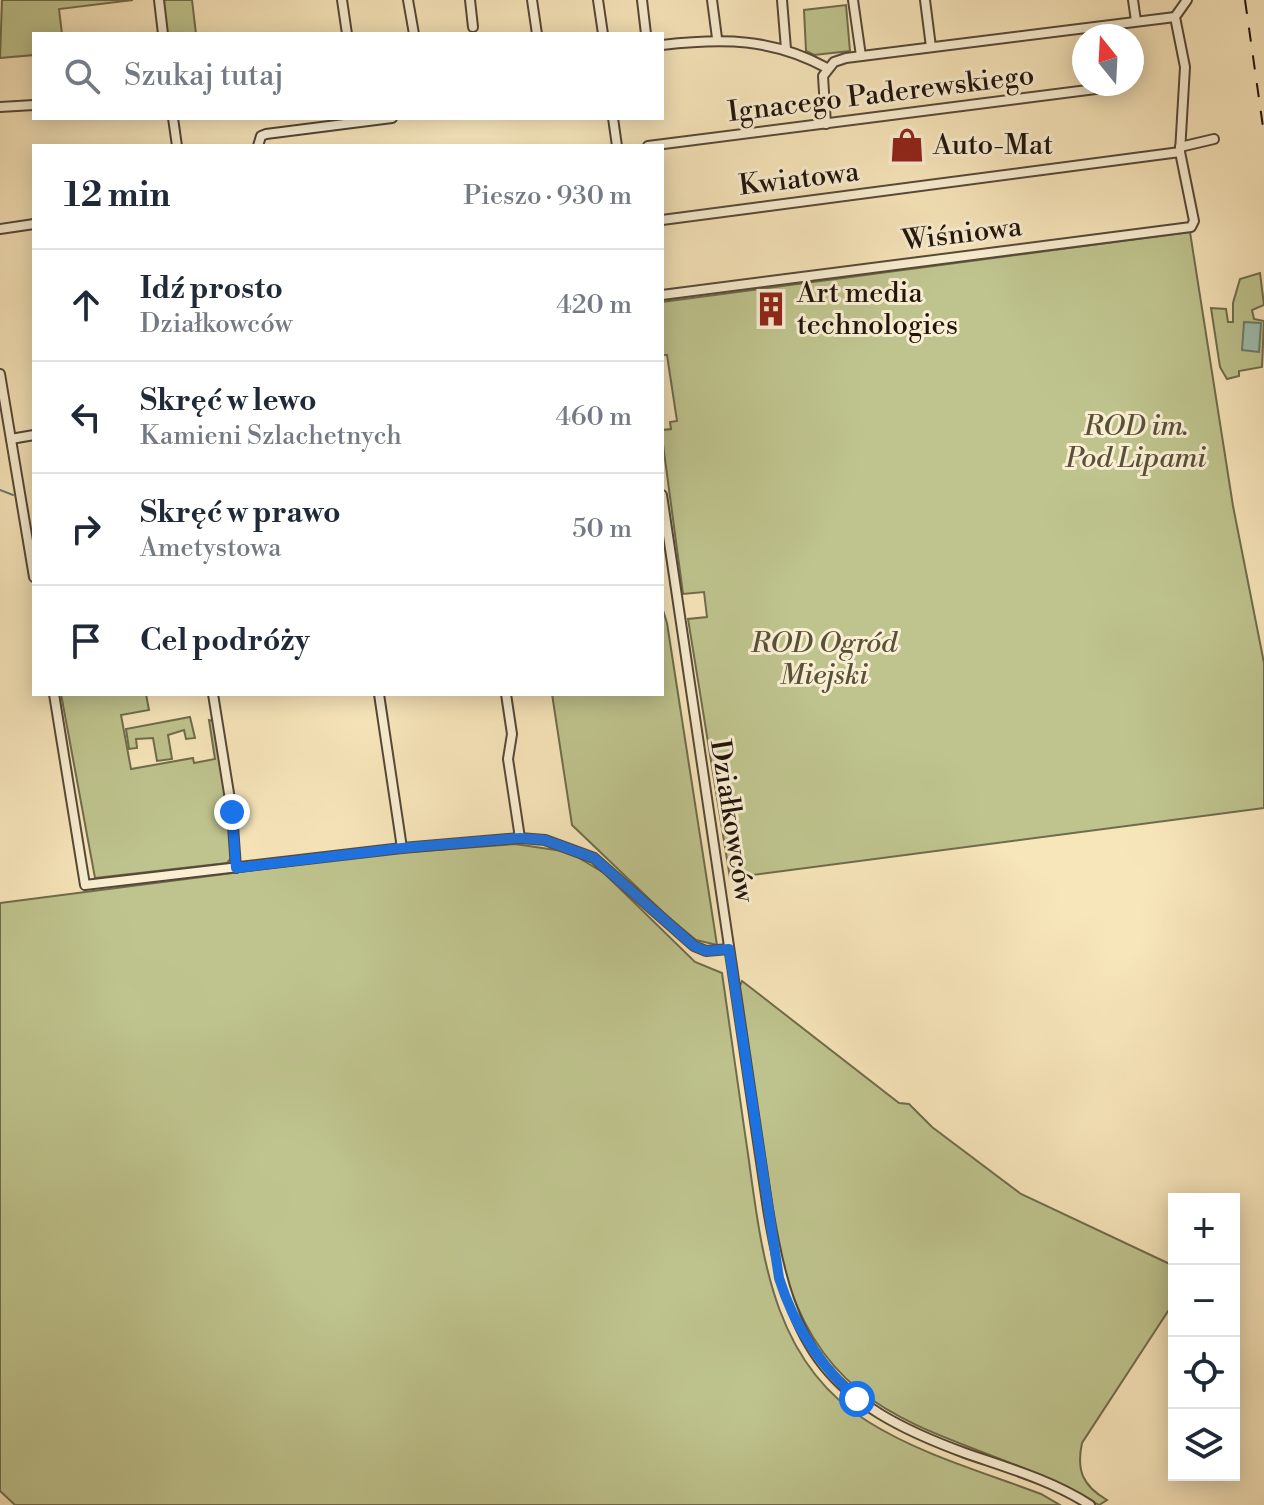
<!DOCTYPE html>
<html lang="pl">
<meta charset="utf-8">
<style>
body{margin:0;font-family:"Libre Bodoni",serif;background:#f6f6f7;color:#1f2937}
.controls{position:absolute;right:24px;bottom:24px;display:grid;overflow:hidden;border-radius:0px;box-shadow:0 4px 20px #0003}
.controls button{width:72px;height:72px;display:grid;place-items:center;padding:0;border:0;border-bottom:2px solid #e0e1e3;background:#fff;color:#1f2937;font:40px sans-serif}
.compass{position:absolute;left:1072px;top:24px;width:72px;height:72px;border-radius:50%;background:#fff;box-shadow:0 4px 20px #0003;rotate:342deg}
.stop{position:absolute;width:24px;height:24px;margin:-18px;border:6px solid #1a73e8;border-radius:50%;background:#fff}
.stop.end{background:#1a73e8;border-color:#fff;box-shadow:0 2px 8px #0008}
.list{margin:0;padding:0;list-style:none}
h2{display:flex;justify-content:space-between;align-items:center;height:104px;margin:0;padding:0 32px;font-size:34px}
h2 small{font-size:26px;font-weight:400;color:#747a83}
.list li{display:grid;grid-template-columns:52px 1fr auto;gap:24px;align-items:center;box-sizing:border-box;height:112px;padding:0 32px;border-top:2px solid #e0e1e3}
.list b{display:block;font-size:30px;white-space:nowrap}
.list p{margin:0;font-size:26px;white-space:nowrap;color:#747a83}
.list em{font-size:26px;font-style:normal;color:#747a83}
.icon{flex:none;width:44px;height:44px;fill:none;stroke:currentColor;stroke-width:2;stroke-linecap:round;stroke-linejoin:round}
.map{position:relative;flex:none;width:1264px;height:1505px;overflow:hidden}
.search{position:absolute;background:#fff;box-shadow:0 4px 20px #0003;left:32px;top:32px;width:632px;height:88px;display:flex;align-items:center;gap:20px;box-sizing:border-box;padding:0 28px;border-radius:0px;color:#747a83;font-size:30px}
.panel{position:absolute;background:#fff;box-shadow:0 4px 20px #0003;left:32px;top:144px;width:632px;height:552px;border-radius:0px}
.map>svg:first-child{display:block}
</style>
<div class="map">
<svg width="1264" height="1505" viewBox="0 0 1264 1505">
<rect width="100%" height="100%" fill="#f8e6bb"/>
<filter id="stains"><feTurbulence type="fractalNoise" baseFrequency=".0025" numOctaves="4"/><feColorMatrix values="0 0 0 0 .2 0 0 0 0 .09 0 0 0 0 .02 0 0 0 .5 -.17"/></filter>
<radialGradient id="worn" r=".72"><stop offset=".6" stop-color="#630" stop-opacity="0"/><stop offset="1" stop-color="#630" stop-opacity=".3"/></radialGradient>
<!-- green -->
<g fill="#bfc48e" stroke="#6f6c4c" stroke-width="2">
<polygon points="133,0 59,9 62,34 34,34 34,55 0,58 2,0"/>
<polygon points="162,0 192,0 196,34 167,34"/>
<polygon points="846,5 850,51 814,55 806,51 804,10"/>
<polygon points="1190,232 1233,506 1264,663 1264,808 730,878 688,619 707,617 704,592 683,594 662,437 662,430 671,429 670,422 677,421 667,355 662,355 662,302"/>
<polygon points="1260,273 1264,305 1252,310 1254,319 1264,321 1262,367 1239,371 1239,376 1227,379 1220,367 1211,308 1226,309 1228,322 1233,322 1233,303 1240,279"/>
<polygon points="662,607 667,623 717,945 696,940 668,917 572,825 552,694 662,694"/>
<polygon points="61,694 146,694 149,710 121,715 131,769 193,758 194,763 215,759 209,720 214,721 230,810 233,856 227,863 95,878"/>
<polygon points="190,717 195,738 186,739 184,730 168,735 172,759 157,761 153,738 136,739 137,748 129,749 126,729"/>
<path d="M 515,844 L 569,852 L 604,873 L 695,962 L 722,973 C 731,1034 739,1094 748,1154 C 762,1254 772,1362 867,1421 C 919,1454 983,1472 1041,1494 L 1060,1505 L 15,1505 L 0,1491 L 0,903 L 381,854 Z"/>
<path d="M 742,981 L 899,1103 L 909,1104 L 932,1127 L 1021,1194 L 1174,1266 L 1174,1302 L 1082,1443 C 1076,1471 1083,1486 1107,1500 L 1099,1505 C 960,1423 829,1443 780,1256 L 739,988 Z"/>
</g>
<!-- water -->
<polygon fill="#9dc0af" stroke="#6b7b6d" stroke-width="2" points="1244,322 1261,323 1259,352 1242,350"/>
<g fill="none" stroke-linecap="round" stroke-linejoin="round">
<!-- stream -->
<polyline stroke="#6b7b6d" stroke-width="2" points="0,490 13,495"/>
<!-- minor casing -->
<g stroke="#554837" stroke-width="12">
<g id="minor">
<polyline points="159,0 163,34"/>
<polyline points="342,0 347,34"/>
<polyline points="408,0 414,34"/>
<polyline points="470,0 473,27"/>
<polyline points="532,0 537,34"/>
<polyline points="598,0 603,34"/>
<polyline points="642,0 646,34"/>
<polyline points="712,0 717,38"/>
<polyline points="782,0 786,49"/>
<polyline points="853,0 861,56"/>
<polyline points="925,0 931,47"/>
<polyline points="1133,0 1136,21"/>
<path d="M 662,45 C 723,38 772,38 827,68"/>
<polyline points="0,107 34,105"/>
<polyline points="173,118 177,146"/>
<polyline points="613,118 617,146"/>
<polyline points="826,124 823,76 834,62 846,58 1175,17"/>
<polyline points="258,146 261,136 266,134 392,118"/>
<polyline points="648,146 1119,86"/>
<polyline points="1180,147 1214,139"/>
<polyline points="662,220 1180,152"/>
<polyline points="0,229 34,224"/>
<polyline points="662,295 1191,227 1194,221 1180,152 1185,67 1175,17 1187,0"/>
<polyline points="0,374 34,577"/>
<polyline points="11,439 34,435"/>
<path d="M 662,495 L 768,1209 C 791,1351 828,1403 965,1453 C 1008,1468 1051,1480 1090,1505"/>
<polyline points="54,694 85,885 402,848 520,838 545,840 594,858 694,946 706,951 729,949"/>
<polyline points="213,694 232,812 236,868"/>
<polyline points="379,694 402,848"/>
<polyline points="506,694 512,734 508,759 520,838"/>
</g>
</g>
<!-- minor -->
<use href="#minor" stroke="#faefd3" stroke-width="8"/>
<!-- rail -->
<polyline stroke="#1f130b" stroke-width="2" stroke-dasharray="14 14" stroke-linecap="butt" points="1245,0 1264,134"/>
</g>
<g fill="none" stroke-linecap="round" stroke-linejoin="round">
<!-- route -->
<path stroke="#1a73e8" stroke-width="10" d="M 232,812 L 236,868 L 402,848 L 520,838 L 545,840 L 594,858 L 694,946 L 706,951 L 729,949 L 779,1278 C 794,1326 820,1366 857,1399"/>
</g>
<!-- icons -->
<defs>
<g id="shop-bare" transform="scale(2.76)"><path d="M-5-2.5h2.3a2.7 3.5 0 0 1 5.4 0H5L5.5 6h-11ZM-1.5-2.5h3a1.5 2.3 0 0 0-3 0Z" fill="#8f2418" stroke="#faefd3" stroke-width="2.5" paint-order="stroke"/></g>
<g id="building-bare" transform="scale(2.76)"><path d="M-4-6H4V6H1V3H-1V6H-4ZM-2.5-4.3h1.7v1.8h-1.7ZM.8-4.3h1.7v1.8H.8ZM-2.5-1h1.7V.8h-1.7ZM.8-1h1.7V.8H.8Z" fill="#8f2418" stroke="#faefd3" stroke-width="2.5" paint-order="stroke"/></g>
</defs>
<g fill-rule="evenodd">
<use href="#shop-bare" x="907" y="145"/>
<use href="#building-bare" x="771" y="309"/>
</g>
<g text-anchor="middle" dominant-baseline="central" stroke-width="6" stroke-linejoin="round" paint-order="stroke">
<!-- street labels -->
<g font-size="28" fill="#1f130b" stroke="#faefd3">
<text transform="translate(881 94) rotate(-7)">Ignacego Paderewskiego</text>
<text transform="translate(799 179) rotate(-7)">Kwiatowa</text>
<text transform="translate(962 234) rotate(-7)">Wiśniowa</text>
<text transform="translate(732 821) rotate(81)">Działkowców</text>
</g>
<!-- poi labels -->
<g font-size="28" fill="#1f130b" stroke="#faefd3" text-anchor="start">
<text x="933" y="145">Auto-Mat</text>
<text x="797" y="293">Art media<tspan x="797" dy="32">technologies</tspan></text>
</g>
<!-- park labels -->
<g font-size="28" font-style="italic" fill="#575139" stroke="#faefd3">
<text x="1136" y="426">ROD im.<tspan x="1136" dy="32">Pod Lipami</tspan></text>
<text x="824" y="643">ROD Ogród<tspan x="824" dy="32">Miejski</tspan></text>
</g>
</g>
<rect width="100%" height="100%" filter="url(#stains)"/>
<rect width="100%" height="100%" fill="url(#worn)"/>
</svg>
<div class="controls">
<button>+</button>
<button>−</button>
<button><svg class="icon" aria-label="locate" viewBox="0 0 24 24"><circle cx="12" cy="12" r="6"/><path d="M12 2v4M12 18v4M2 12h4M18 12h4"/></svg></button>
<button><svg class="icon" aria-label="layers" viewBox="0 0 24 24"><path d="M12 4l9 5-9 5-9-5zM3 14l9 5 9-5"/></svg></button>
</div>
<svg class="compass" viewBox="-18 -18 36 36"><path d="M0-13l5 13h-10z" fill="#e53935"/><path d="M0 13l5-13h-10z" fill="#747a83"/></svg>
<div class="stop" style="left:857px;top:1399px"></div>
<div class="stop end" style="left:232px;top:812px"></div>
<div class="search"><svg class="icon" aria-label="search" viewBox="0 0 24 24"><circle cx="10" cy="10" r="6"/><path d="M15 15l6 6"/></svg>Szukaj tutaj</div>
<section class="panel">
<h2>12 min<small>Pieszo · 930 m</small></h2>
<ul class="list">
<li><svg class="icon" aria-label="ahead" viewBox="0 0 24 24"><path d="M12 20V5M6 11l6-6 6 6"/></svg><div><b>Idź prosto</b><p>Działkowców</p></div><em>420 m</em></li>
<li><svg class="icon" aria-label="left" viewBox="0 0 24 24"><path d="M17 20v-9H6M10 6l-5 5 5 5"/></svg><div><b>Skręć w lewo</b><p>Kamieni Szlachetnych</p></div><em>460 m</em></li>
<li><svg class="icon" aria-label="right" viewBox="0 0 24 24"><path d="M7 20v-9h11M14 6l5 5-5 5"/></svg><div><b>Skręć w prawo</b><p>Ametystowa</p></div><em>50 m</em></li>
<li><svg class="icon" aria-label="arrive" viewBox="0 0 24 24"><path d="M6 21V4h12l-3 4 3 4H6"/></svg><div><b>Cel podróży</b></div></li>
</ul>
</section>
</div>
